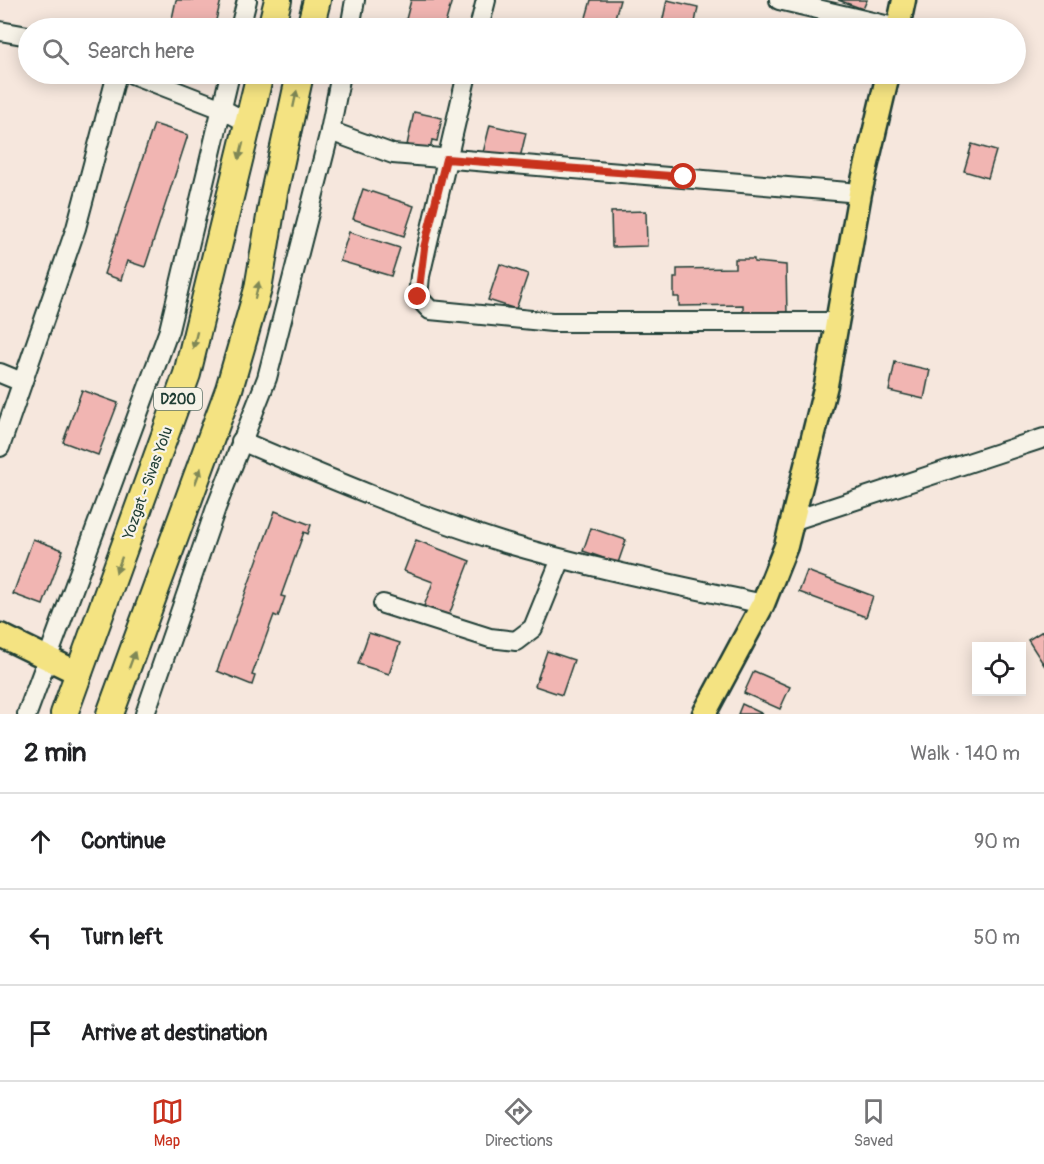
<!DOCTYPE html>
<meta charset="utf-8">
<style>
body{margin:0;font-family:Pangolin,sans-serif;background:#f2f2f2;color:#202124}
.controls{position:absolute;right:18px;bottom:18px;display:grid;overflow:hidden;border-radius:0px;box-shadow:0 3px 15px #0003}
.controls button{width:54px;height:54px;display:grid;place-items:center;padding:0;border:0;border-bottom:2px solid #e0e0e0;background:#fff;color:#202124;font:30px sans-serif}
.stop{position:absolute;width:18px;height:18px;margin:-14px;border:4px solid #c8321e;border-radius:50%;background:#fff}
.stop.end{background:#c8321e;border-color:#fff;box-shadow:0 2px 6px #0008}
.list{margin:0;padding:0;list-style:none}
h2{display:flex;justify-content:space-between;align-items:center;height:78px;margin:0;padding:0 24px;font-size:26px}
h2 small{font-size:20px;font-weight:400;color:#757577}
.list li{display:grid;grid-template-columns:39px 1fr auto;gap:18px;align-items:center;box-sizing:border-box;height:96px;padding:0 24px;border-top:2px solid #e0e0e0}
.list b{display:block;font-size:22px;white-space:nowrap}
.list em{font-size:20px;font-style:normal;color:#757577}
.icon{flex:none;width:33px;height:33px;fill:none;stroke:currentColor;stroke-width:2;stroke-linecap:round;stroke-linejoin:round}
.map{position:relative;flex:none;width:1044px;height:714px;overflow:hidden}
.search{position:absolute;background:#fff;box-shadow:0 3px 15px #0003;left:18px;right:18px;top:18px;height:66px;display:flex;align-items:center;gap:15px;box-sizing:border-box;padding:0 21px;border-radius:33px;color:#757577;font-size:22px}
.sheet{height:366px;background:#fff}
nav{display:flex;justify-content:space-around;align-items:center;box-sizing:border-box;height:84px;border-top:2px solid #e0e0e0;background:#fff;font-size:16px;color:#757577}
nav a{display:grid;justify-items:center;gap:3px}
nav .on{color:#c8321e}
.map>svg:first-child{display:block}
</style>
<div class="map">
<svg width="1044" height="714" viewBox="0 0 1044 714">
<rect width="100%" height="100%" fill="#f6e7dd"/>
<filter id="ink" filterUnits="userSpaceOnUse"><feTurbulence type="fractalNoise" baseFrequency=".0167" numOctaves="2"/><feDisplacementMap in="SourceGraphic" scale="12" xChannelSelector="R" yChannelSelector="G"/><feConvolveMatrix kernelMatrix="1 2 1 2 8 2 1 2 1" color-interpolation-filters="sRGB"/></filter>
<g filter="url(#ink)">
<!-- building -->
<g fill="#f1b5b2" stroke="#1f3d34" stroke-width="1.5">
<polygon points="176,0 221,0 214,28 170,28"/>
<polygon points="411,0 452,0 444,28 404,27"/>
<polygon points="591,0 620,0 612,28 583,28"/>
<polygon points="667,0 698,7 694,28 661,28"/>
<polygon points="838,0 867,0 863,9"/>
<polygon points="414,112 442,118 437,141 432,140 429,155 406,150"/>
<polygon points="154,124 188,135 145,267 127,261 121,280 104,274"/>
<polygon points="490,125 526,133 519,162 483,153"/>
<polygon points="972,144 996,151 988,178 964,171"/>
<polygon points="363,189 414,206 404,236 353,219"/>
<polygon points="646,211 647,246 612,247 611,212"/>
<polygon points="349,232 400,248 391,276 340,261"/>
<polygon points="735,259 754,259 754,262 786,265 787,316 743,317 743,305 679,306 679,297 674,297 674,278 677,278 677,269 735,268"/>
<polygon points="500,264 528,274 516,309 488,300"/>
<polygon points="895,362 930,370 924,399 889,391"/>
<polygon points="82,390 118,403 98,455 63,442"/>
<polygon points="275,511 311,525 308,534 304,532 281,596 285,597 278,617 274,615 252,675 255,676 252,685 217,671"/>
<polygon points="591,528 626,540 618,563 583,551"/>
<polygon points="33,539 63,550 43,605 13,594"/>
<polygon points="416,540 470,561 449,615 424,606 433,582 404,571"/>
<polygon points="807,571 873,596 866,617 799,592"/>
<polygon points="1044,630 1044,665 1028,640"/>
<polygon points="369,633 400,643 389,674 358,664"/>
<polygon points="547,651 574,660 562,695 535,686"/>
<polygon points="754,671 790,687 780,709 744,693"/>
<polygon points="742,704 763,714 738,714"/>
</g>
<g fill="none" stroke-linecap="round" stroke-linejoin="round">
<!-- minor casing -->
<g stroke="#1f3d34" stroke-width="22">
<g id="minor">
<polyline points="779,0 898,28"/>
<polyline points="240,28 247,0"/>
<polyline points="350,28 355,0"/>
<polyline points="479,28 486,0"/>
<polyline points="0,31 28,36"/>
<polyline points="132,74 222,109 248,123"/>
<polyline points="467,74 420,276 418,297 430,310 552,322 839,322"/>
<polyline points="330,131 393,154 860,193"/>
<polyline points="0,373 22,382"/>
<path d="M 241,441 C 328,478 415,515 505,543 C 590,568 677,585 763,604"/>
<polyline points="0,447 76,228 117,74"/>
<polyline points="792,521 1044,438"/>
<polyline points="383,604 490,638 516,641 533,628 561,559"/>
<polyline points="27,714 169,330 230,74"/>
<polyline points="145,714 216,508 267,378 330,131 341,74"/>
</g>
</g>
<!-- major casing -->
<g stroke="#1f3d34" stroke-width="27">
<g id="major">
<polyline points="898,28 904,0"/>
<polyline points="0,635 80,674"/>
<polyline points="704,714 763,604 786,546 826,385 860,193 888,74"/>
</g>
</g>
<!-- highway casing -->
<g stroke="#1f3d34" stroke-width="30">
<g id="highway">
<polyline points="271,28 278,0"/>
<polyline points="310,28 317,0"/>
<polyline points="64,714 187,374 260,74"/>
<polyline points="110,714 229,389 258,289 274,193 300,74"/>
</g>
</g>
<!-- minor -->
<use href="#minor" stroke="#f7f3e8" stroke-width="18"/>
<!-- major -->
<use href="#major" stroke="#f4e382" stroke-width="22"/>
<!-- highway -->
<use href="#highway" stroke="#f4e382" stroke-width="26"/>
</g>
<!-- one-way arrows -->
<defs><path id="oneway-solid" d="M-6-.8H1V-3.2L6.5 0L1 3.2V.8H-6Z" transform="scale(1.5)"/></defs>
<g fill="#7f8857">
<use href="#oneway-solid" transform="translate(295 99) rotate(-78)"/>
<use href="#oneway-solid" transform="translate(241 151) rotate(104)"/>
<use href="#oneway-solid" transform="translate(257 290) rotate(-77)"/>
<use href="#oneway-solid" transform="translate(195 340) rotate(104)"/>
<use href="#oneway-solid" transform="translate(198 476) rotate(-70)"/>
<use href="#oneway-solid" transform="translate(119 565) rotate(110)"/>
<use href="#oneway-solid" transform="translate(132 660) rotate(-70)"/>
</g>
</g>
<g fill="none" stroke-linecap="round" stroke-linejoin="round" filter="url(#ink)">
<!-- route -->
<polyline stroke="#c8321e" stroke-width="8" points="418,297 424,248 446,159 684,177"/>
</g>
<g text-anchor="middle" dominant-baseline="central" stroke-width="4.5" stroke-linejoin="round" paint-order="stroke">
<!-- shield labels -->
<rect fill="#f7f3e8" stroke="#60746a" stroke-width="1.5" x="154" y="388" width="48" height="22" rx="4.5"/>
<g font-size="14" font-weight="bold" fill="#1f3d34">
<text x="178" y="399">D200</text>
</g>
<!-- street labels -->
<g font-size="15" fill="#1f3d34" stroke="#f7f3e8">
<text transform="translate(148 483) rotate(-70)">Yozgat - Sivas Yolu</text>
</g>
</g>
</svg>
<div class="controls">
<button><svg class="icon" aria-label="locate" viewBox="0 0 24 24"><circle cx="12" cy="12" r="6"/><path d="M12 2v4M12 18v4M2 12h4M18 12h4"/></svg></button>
</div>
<div class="stop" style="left:684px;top:177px"></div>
<div class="stop end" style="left:418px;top:297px"></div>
<div class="search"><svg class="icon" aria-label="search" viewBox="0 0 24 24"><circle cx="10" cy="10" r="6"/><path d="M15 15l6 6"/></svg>Search here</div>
</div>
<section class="sheet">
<h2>2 min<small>Walk · 140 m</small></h2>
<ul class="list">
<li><svg class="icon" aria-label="ahead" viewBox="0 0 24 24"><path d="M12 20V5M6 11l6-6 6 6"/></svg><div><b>Continue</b></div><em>90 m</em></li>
<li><svg class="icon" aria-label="left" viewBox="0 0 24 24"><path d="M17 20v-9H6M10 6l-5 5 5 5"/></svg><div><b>Turn left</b></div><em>50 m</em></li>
<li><svg class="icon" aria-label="arrive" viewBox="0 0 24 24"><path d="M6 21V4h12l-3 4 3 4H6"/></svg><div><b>Arrive at destination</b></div></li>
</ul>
</section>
<nav>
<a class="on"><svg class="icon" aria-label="map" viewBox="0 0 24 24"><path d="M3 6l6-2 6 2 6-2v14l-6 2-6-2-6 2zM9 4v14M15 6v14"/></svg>Map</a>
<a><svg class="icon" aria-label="directions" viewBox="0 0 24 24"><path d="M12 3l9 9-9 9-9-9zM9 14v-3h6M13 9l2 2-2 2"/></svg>Directions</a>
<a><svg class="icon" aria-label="saved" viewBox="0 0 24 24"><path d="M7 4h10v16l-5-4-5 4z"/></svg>Saved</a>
</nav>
